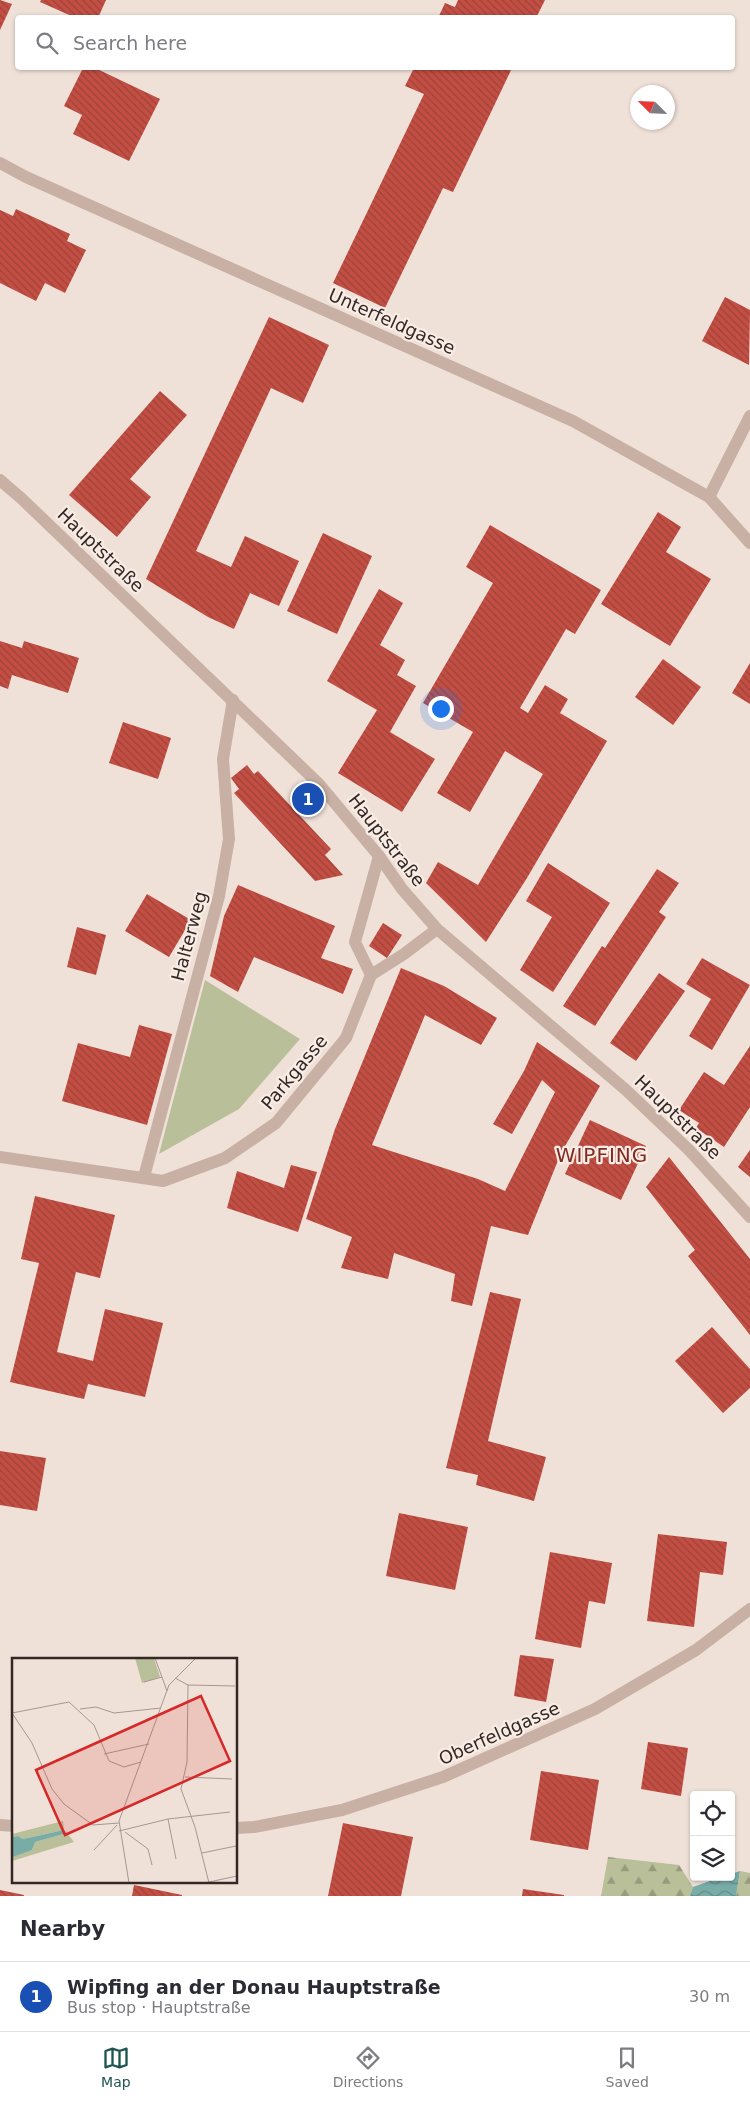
<!DOCTYPE html>
<meta charset="utf-8">
<style>
body{margin:0;font-family:"DejaVu Sans",sans-serif;background:#f2f2f3;color:#2b2b33}
.controls{position:absolute;right:15px;bottom:15px;display:grid;overflow:hidden;border-radius:5px;box-shadow:0 1px 4px #0004}
.controls button{width:45px;height:45px;display:grid;place-items:center;padding:0;border:0;border-bottom:1px solid #e1e1e2;background:#fff;color:#2b2b33;font:25px sans-serif}
.compass{position:absolute;left:630px;top:85px;width:45px;height:45px;border-radius:50%;background:#fff;box-shadow:0 1px 4px #0004;rotate:294deg}
.you{position:absolute;left:440px;top:708px;width:18px;height:18px;margin:-12px;border:4px solid #fff;border-radius:50%;background:#1a73e8;box-shadow:0 0 0 8px #1a73e833}
.badge{display:grid;place-items:center;width:32px;height:32px;border-radius:50%;background:#1d544f;color:#fff;font-size:16px;font-weight:700}
.pin{position:absolute;translate:-50% -50%;border:2px solid #fff;box-shadow:0 1px 5px #0006}
.list{margin:0;padding:0;list-style:none}
h2{display:flex;justify-content:space-between;align-items:center;height:65px;margin:0;padding:0 20px;font-size:21px}
h2 small{font-size:16px;font-weight:400;color:#7c7c81}
.list li{display:grid;grid-template-columns:32px 1fr auto;gap:15px;align-items:center;box-sizing:border-box;height:70px;padding:0 20px;border-top:1px solid #e1e1e2}
.list b{display:block;font-size:19px;white-space:nowrap}
.list p{margin:0;font-size:16px;white-space:nowrap;color:#7c7c81}
.list em{font-size:16px;font-style:normal;color:#7c7c81}
.icon{flex:none;width:28px;height:28px;fill:none;stroke:currentColor;stroke-width:2;stroke-linecap:round;stroke-linejoin:round}
.map{position:relative;flex:none;width:750px;height:1896px;overflow:hidden}
.search{position:absolute;background:#fff;box-shadow:0 1px 4px #0004;left:15px;right:15px;top:15px;height:55px;display:flex;align-items:center;gap:12px;box-sizing:border-box;padding:0 18px;border-radius:5px;color:#7c7c81;font-size:19px}
.sheet{height:135px;background:#fff}
nav{display:flex;justify-content:space-around;align-items:center;box-sizing:border-box;height:70px;border-top:1px solid #e1e1e2;background:#fff;font-size:14px;color:#7c7c81}
nav a{display:grid;justify-items:center;gap:2px}
nav .on{color:#1d544f}
.map>svg:first-child{display:block}
</style>
<div class="map">
<svg width="750" height="1896" viewBox="0 0 750 1896">
<defs>
<pattern id="forest-firs" width="22" height="20" patternUnits="userSpaceOnUse" patternTransform="scale(1.25)"><rect width="22" height="20" fill="#b8bf99"/><path d="M5 1l3.5 6h-7zM16 11l3.5 6h-7z" fill="#969b7d"/></pattern>
<pattern id="water-waves" width="16" height="10" patternUnits="userSpaceOnUse" patternTransform="scale(1.25)"><rect width="16" height="10" fill="#78aca7"/><path d="M0 5q4-4 8 0t8 0" fill="none" stroke="#638c88"/></pattern>
<pattern id="building-back-hatch" width="6" height="6" patternUnits="userSpaceOnUse" patternTransform="scale(1.25)"><rect width="6" height="6" fill="#c34f44"/><path d="M-1 5l2 2M0 0l6 6M5-1l2 2" fill="none" stroke="#9f4239"/></pattern>
</defs>
<rect width="100%" height="100%" fill="#f0e1d8"/>
<!-- forest -->
<g fill="url(#forest-firs)">
<polygon points="608,1857 679,1865 693,1887 690,1896 601,1896"/>
<polygon points="740,1871 750,1873 750,1896 736,1896"/>
</g>
<!-- park -->
<polygon fill="#b8bf99" points="205,980 300,1039 239,1109 159,1154"/>
<!-- water -->
<polygon fill="url(#water-waves)" points="740,1871 736,1896 690,1896 693,1887 721,1877 731,1877 731,1874"/>
<!-- building -->
<g fill="url(#building-back-hatch)">
<polygon points="0,0 12,4 0,30"/>
<polygon points="41,0 106,0 98,18 76,18 40,2"/>
<polygon points="458,0 545,0 536,18 438,18 445,3 455,7"/>
<polygon points="83,68 95,68 160,99 129,161 73,134 82,115 64,106"/>
<polygon points="414,68 512,68 453,192 443,188 385,308 333,283 424,94 405,86"/>
<polygon points="16,209 70,234 67,241 86,250 65,293 45,283 36,301 0,283 0,210 13,216"/>
<polygon points="725,297 750,310 749,365 702,341"/>
<polygon points="269,317 329,345 303,403 271,388 196,551 231,567 245,536 299,561 279,606 250,593 234,629 208,617 146,579"/>
<polygon points="160,391 187,415 130,479 151,497 117,537 69,495"/>
<polygon points="658,512 681,527 666,552 711,579 670,646 601,604"/>
<polygon points="490,525 601,590 575,634 566,629 520,708 528,713 545,685 568,699 560,713 607,741 527,878 486,942 426,883 438,862 478,885 543,774 505,751 470,812 437,793 473,732 423,703 493,583 466,567"/>
<polygon points="323,533 372,556 337,634 287,611"/>
<polygon points="379,589 403,603 380,645 405,660 397,675 416,686 390,732 435,759 402,812 338,773 377,710 327,681"/>
<polygon points="0,641 22,648 24,641 79,658 68,693 12,675 8,689 0,686"/>
<polygon points="663,659 701,687 673,725 635,697"/>
<polygon points="750,663 750,704 732,693"/>
<polygon points="123,722 171,738 158,779 109,763"/>
<polygon points="247,765 254,774 258,771 331,849 325,855 343,875 315,881 234,793 239,789 231,778"/>
<polygon points="548,863 610,903 553,992 520,970 552,917 526,901"/>
<polygon points="657,869 679,883 659,912 666,917 595,1026 563,1006 602,946 605,948"/>
<polygon points="238,885 335,926 321,958 353,969 343,994 254,957 238,992 210,976 224,916"/>
<polygon points="147,894 191,920 169,957 125,931"/>
<polygon points="383,923 402,935 387,958 369,946"/>
<polygon points="77,927 106,935 96,975 67,967"/>
<polygon points="702,958 750,985 712,1050 689,1036 711,999 686,984"/>
<polygon points="401,968 444,986 497,1018 481,1045 425,1015 372,1145 478,1179 505,1191 555,1092 542,1080 512,1134 493,1124 524,1071 537,1042 600,1086 561,1153 528,1235 491,1226 472,1306 451,1301 455,1274 394,1253 388,1279 341,1268 352,1237 306,1219 335,1129"/>
<polygon points="659,973 685,991 636,1061 610,1043"/>
<polygon points="139,1025 172,1034 147,1125 62,1101 78,1043 130,1057"/>
<polygon points="750,1046 750,1107 724,1147 696,1128 699,1123 679,1110 704,1072 724,1085"/>
<polygon points="590,1120 646,1146 621,1200 565,1174"/>
<polygon points="750,1150 750,1177 738,1167"/>
<polygon points="669,1157 750,1259 750,1335 688,1256 695,1250 646,1187"/>
<polygon points="291,1165 317,1172 298,1232 227,1208 237,1171 284,1188"/>
<polygon points="35,1196 115,1215 100,1278 76,1272 57,1352 93,1361 105,1309 163,1323 145,1397 88,1384 84,1399 10,1382 39,1263 21,1259"/>
<polygon points="490,1292 521,1299 488,1441 546,1457 534,1501 476,1485 478,1475 446,1468"/>
<polygon points="712,1327 750,1369 750,1388 723,1413 675,1361"/>
<polygon points="0,1451 46,1458 37,1511 0,1505"/>
<polygon points="399,1513 468,1527 455,1590 386,1576"/>
<polygon points="658,1534 727,1542 723,1575 700,1572 694,1627 647,1621"/>
<polygon points="550,1552 612,1563 605,1604 589,1601 581,1648 535,1639"/>
<polygon points="520,1655 554,1659 546,1702 514,1696"/>
<polygon points="648,1742 688,1748 681,1796 641,1789"/>
<polygon points="541,1771 599,1780 588,1850 530,1840"/>
<polygon points="343,1823 413,1837 401,1896 328,1896"/>
<polygon points="134,1885 182,1895 182,1896 132,1896"/>
<polygon points="523,1889 564,1895 564,1896 522,1896"/>
<polygon points="0,1890 24,1895 24,1896 0,1896"/>
</g>
<g fill="none" stroke-linecap="round" stroke-linejoin="round">
<!-- minor -->
<g stroke="#c8b0a5" stroke-width="12">
<polyline points="0,163 26,177 573,421 709,497 750,543"/>
<polyline points="709,497 750,416"/>
<polyline points="371,975 404,954 437,929"/>
<polyline points="0,1157 163,1181 225,1158 276,1123 346,1038 371,975 355,942 379,856"/>
<polyline points="144,1177 219,896 229,839 223,759 233,700"/>
<polyline points="0,1825 14,1826"/>
<polyline points="236,1828 254,1827 342,1810 443,1777 595,1709 696,1650 750,1609"/>
</g>
<!-- tertiary -->
<polyline stroke="#c8b0a5" stroke-width="12" points="0,480 22,499 319,784 379,856 402,889 437,929 626,1090 689,1150 750,1217"/>
</g>
<g text-anchor="middle" dominant-baseline="central" stroke-width="4.5" stroke-linejoin="round" paint-order="stroke">
<!-- street labels -->
<g font-size="18" fill="#342826" stroke="#f8ece4">
<text transform="translate(392 321) rotate(24)">Unterfeldgasse</text>
<text transform="translate(101 550) rotate(44)">Hauptstraße</text>
<text transform="translate(387 840) rotate(52)">Hauptstraße</text>
<text transform="translate(189 936) rotate(-75)">Halterweg</text>
<text transform="translate(294 1072) rotate(-50)">Parkgasse</text>
<text transform="translate(678 1117) rotate(44)">Hauptstraße</text>
<text transform="translate(499 1733) rotate(-24)">Oberfeldgasse</text>
</g>
<!-- quarter labels -->
<g font-size="20" letter-spacing="1" fill="#802a21" stroke="#f8ece4">
<text x="602" y="1155">WIPFING</text>
</g>
</g>
<!-- overview -->
<g transform="translate(12 1658)">
<rect width="225" height="225" fill="#f0e1d8"/>
<path d="M 51,163 L 52,172 L 11,181 L 6,178 L 0,179 L 0,176 ZM 55,175 L 62,184 L 0,203 L 0,199 L 6,195 L 20,192 L 23,184 Z" fill="#b8bf99"/>
<path d="M 123,0 L 142,0 L 148,19 L 130,25 Z" fill="#b8bf99"/>
<path d="M 52,172 L 55,175 L 23,184 L 20,192 L 0,199 L 0,179 L 6,178 L 11,181 Z" fill="#78aca7"/>
<path fill="none" stroke="#a59791" stroke-width="1" d="M 143,0 L 155,33M 163,20 L 176,27 L 223,28M 132,24 L 150,19M 176,27 L 175,104 L 169,131 L 183,169 L 197,225M 68,51 L 84,49 L 102,55 L 149,50M 0,55 L 20,85 L 40,131 L 52,146 L 81,167 L 107,165M 0,55 L 57,44 L 82,67 L 97,103 L 112,109 L 129,104M 92,96 L 137,86M 173,119 L 220,121M 156,161 L 164,201M 107,173 L 156,161 L 218,154M 113,174 L 136,191 L 140,207M 82,192 L 105,167M 190,195 L 224,188M 197,224 L 225,218M 117,225 L 107,163 L 157,27 L 184,0"/>
<path fill="#d62828" fill-opacity="0.15" stroke="#d62828" stroke-width="2.5" d="M 189,38 L 218,103 L 53,177 L 24,112 Z"/>
<rect width="225" height="225" fill="none" stroke="#342826" stroke-width="2.5"/>
</g>
</svg>
<div class="controls">
<button><svg class="icon" aria-label="locate" viewBox="0 0 24 24"><circle cx="12" cy="12" r="6"/><path d="M12 2v4M12 18v4M2 12h4M18 12h4"/></svg></button>
<button><svg class="icon" aria-label="layers" viewBox="0 0 24 24"><path d="M12 4l9 5-9 5-9-5zM3 14l9 5 9-5"/></svg></button>
</div>
<svg class="compass" viewBox="-18 -18 36 36"><path d="M0-13l5 13h-10z" fill="#e53935"/><path d="M0 13l5-13h-10z" fill="#7c7c81"/></svg>
<div class="you"></div>
<div class="pin badge" style="left:308px;top:799px;background:#1a4fb4">1</div>
<div class="search"><svg class="icon" aria-label="search" viewBox="0 0 24 24"><circle cx="10" cy="10" r="6"/><path d="M15 15l6 6"/></svg>Search here</div>
</div>
<section class="sheet">
<h2>Nearby<small></small></h2>
<ul class="list">
<li><span class="badge" style="background:#1a4fb4">1</span><div><b>Wipfing an der Donau Hauptstraße</b><p>Bus stop · Hauptstraße</p></div><em>30 m</em></li>
</ul>
</section>
<nav>
<a class="on"><svg class="icon" aria-label="map" viewBox="0 0 24 24"><path d="M3 6l6-2 6 2 6-2v14l-6 2-6-2-6 2zM9 4v14M15 6v14"/></svg>Map</a>
<a><svg class="icon" aria-label="directions" viewBox="0 0 24 24"><path d="M12 3l9 9-9 9-9-9zM9 14v-3h6M13 9l2 2-2 2"/></svg>Directions</a>
<a><svg class="icon" aria-label="saved" viewBox="0 0 24 24"><path d="M7 4h10v16l-5-4-5 4z"/></svg>Saved</a>
</nav>
